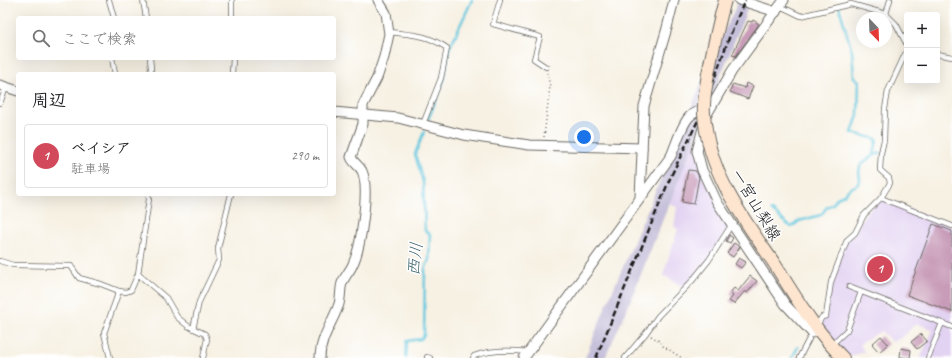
<!DOCTYPE html>
<html lang="ja">
<meta charset="utf-8">
<style>
body{margin:0;font-family:Caveat,"Klee One",sans-serif;background:#f2f2f2;color:#202124}
.controls{position:absolute;right:12px;top:12px;display:grid;overflow:hidden;border-radius:4px;box-shadow:0 4px 16px #0002}
.controls button{width:36px;height:36px;display:grid;place-items:center;padding:0;border:0;border-bottom:1px solid #e0e0e0;background:#fff;color:#202124;font:20px sans-serif}
.compass{position:absolute;left:856px;top:12px;width:36px;height:36px;border-radius:50%;background:#fff;box-shadow:0 4px 16px #0002;rotate:157deg}
.you{position:absolute;left:584px;top:137px;width:14px;height:14px;margin:-10px;border:3px solid #fff;border-radius:50%;background:#1a73e8;box-shadow:0 0 0 6px #1a73e833}
.badge{display:grid;place-items:center;width:26px;height:26px;border-radius:50%;background:#d1495b;color:#fff;font-size:13px;font-weight:700}
.pin{position:absolute;translate:-50% -50%;border:2px solid #fff;box-shadow:0 1px 4px #0006}
.list{margin:0;padding:0;list-style:none}
h2{display:flex;justify-content:space-between;align-items:center;height:52px;margin:0;padding:0 16px;font-size:17px}
h2 small{font-size:13px;font-weight:400;color:#757577}
.list li{display:grid;grid-template-columns:26px 1fr auto;gap:12px;align-items:center;box-sizing:border-box;height:64px;margin:0 8px 8px;padding:0 8px;border:1px solid #e0e0e0;border-radius:4px}
.list b{display:block;font-size:15px;white-space:nowrap}
.list p{margin:0;font-size:13px;white-space:nowrap;color:#757577}
.list em{font-size:13px;font-style:normal;color:#757577}
.icon{flex:none;width:22px;height:22px;fill:none;stroke:currentColor;stroke-width:2;stroke-linecap:round;stroke-linejoin:round}
.map{position:relative;flex:none;width:952px;height:358px;overflow:hidden}
.search{position:absolute;background:#fff;box-shadow:0 4px 16px #0002;left:16px;top:16px;width:320px;height:44px;display:flex;align-items:center;gap:10px;box-sizing:border-box;padding:0 14px;border-radius:4px;color:#757577;font-size:15px}
.panel{position:absolute;background:#fff;box-shadow:0 4px 16px #0002;left:16px;top:72px;width:320px;height:124px;border-radius:4px}
.map>svg:first-child{display:block}
</style>
<div class="map">
<svg width="952" height="358" viewBox="0 0 952 358">
<rect width="100%" height="100%" fill="#fff"/>
<filter id="ink" filterUnits="userSpaceOnUse"><feTurbulence type="fractalNoise" baseFrequency=".025" numOctaves="2"/><feDisplacementMap in="SourceGraphic" scale="8" xChannelSelector="R" yChannelSelector="G"/><feConvolveMatrix kernelMatrix="1 2 1 2 8 2 1 2 1" color-interpolation-filters="sRGB"/></filter>
<filter id="wash" filterUnits="userSpaceOnUse"><feTurbulence type="fractalNoise" baseFrequency=".012" numOctaves="4" result="noise"/><feDisplacementMap in="SourceGraphic" scale="16" xChannelSelector="R" yChannelSelector="G"/><feGaussianBlur stdDeviation="0.9" result="paint"/><feColorMatrix in="noise" values="0 0 0 0 0 0 0 0 0 0 0 0 0 0 0 0 0 1.4 0 .05"/><feComposite in="paint" operator="in"/></filter>
<g filter="url(#wash)">
<rect width="100%" height="100%" fill="#f7f1e3"/>
<!-- built -->
<g fill="#e3d3f2">
<polygon points="695,138 697,151 732,224 709,260 685,288 663,275 678,229 674,227 677,207 669,203"/>
<polygon points="881,198 952,226 952,358 920,358 933,330 916,323 903,337 892,342 881,331 860,344 864,352 849,356 816,327 826,316 831,282 847,240 855,233 864,215"/>
</g>
<!-- industrial -->
<polygon fill="#c6c0da" points="739,0 751,0 625,314 605,358 585,358 603,313 626,260 721,38"/>
<g fill="none" stroke-linecap="round" stroke-linejoin="round">
<!-- stream -->
<g stroke="#61c7df" stroke-width="2.5">
<polyline points="839,7 852,51 854,77 859,81 858,115 852,133 877,139 874,155"/>
<polyline points="428,120 444,80 449,49 472,0"/>
<path d="M 771,210 C 777,214 787,226 792,227 L 799,221 L 821,215 L 827,207 L 833,204 L 837,198 L 844,195 L 849,189 L 857,185 L 860,180 L 859,171 L 861,164 L 874,155 L 881,153"/>
<polyline points="406,358 407,341 421,339 424,335 425,269 429,260 430,234 425,231 423,182 415,154 424,132"/>
<polyline points="792,358 798,347"/>
</g>
</g>
<g id="blocks">
<!-- building -->
<g fill="#c89bb8">
<polygon points="753,20 759,24 736,56 732,55 748,21 752,22"/>
<polygon points="746,83 753,86 748,99 730,92 733,84 745,88"/>
<polygon points="688,170 696,171 699,177 694,204 682,202"/>
<polygon points="933,224 952,231 952,312 907,295"/>
<polygon points="729,235 733,238 730,243 726,241"/>
<polygon points="734,243 740,247 733,257 727,253"/>
<polygon points="739,258 746,262 741,268 735,264"/>
<polygon points="750,276 757,281 747,293 745,291 734,304 729,301 733,296 730,293 734,288 738,291"/>
<polygon points="921,334 927,341 917,349 911,342"/>
<polygon points="881,336 888,344 879,352 872,344"/>
<polygon points="901,348 911,350 910,358 900,357"/>
</g>
</g>
</g>
<g filter="url(#ink)">
<use href="#blocks" fill-opacity="0" stroke="#696762" stroke-width="1"/>
<g fill="none" stroke-linecap="round" stroke-linejoin="round">
<!-- lane casing -->
<g stroke="#696762" stroke-width="6">
<g id="lane">
<polyline points="109,0 114,18"/>
<polyline points="143,0 146,18"/>
<polyline points="232,0 232,18"/>
<polyline points="500,0 493,24 540,37 534,59 546,67"/>
<polyline points="780,6 801,16 851,4 886,14 896,24 907,45"/>
<polyline points="886,14 890,0"/>
<path d="M 389,32 C 414,35 426,34 447,48 L 441,78 L 423,124"/>
<polyline points="937,54 952,57"/>
<polyline points="112,58 115,74"/>
<polyline points="150,74 151,68 150,58"/>
<polyline points="232,74 233,58"/>
<polyline points="0,103 6,88"/>
<polyline points="881,198 890,183 889,178 880,170 881,153 884,140 885,109 888,91 907,50"/>
<polyline points="0,261 13,265 71,266 79,278 101,284 119,291"/>
<polyline points="138,274 166,298 177,317 188,326 205,334 207,339 203,358"/>
<polyline points="849,287 952,327"/>
<polyline points="817,325 822,317 826,316 831,282 847,240 855,233 864,215 881,198 952,226"/>
<polyline points="193,329 199,302 219,260 218,248 231,194"/>
<polyline points="831,345 847,330 861,292"/>
<polyline points="427,357 430,358"/>
<polyline points="110,358 104,333 119,291 126,292 131,290 138,274 149,199 148,194"/>
<path d="M 473,358 L 474,356 C 490,350 511,350 528,352"/>
<polyline points="625,358 646,333 658,316 692,281 709,260 732,224"/>
<polyline points="799,358 809,339"/>
<polyline points="928,358 942,323"/>
</g>
</g>
<!-- street casing -->
<g stroke="#696762" stroke-width="11">
<g id="street">
<polyline points="739,0 776,12"/>
<polyline points="0,85 18,91"/>
<polyline points="334,112 398,118 464,135 529,145 642,148"/>
<polyline points="706,116 732,71 784,0"/>
<polyline points="704,124 697,151 702,170 717,202 785,304 812,333"/>
<polyline points="640,198 644,106 667,28 674,0"/>
<path d="M 320,358 C 320,338 333,322 339,304 C 341,297 340,289 342,283 C 345,276 350,271 353,264 C 361,247 370,188 362,171 C 359,165 353,163 351,157 L 363,124 L 363,105 L 377,78 L 384,57 L 389,34 L 386,13 L 378,0"/>
<path d="M 524,358 L 671,156 C 676,145 681,126 689,117 C 693,113 701,110 707,109 L 706,111"/>
</g>
</g>
<!-- secondary casing -->
<g stroke="#696762" stroke-width="14">
<path id="secondary" d="M 774,263 C 795,296 815,331 843,358"/>
</g>
<!-- path -->
<g stroke="#696762" stroke-width="1.5" stroke-dasharray="1 3" stroke-linecap="butt">
<polyline points="544,137 550,86 547,73"/>
<polyline points="651,336 661,342 663,346 682,358"/>
</g>
<!-- lane -->
<use href="#lane" stroke="#fff" stroke-width="4.5"/>
<!-- street -->
<use href="#street" stroke="#fff" stroke-width="9"/>
<!-- secondary -->
<use href="#secondary" stroke="#fde5d0" stroke-width="12"/>
<!-- rail -->
<polyline stroke="#1c1c1c" stroke-width="2.5" stroke-dasharray="6 3" stroke-linecap="butt" points="596,358 671,176 703,110 729,38 745,0"/>
<!-- secondary-bridge casing -->
<g stroke="#696762" stroke-width="14" stroke-linecap="butt">
<path id="secondary-bridge" d="M 725,0 C 718,25 713,49 708,74 C 706,87 703,101 704,114 C 708,172 742,217 774,263"/>
</g>
<!-- secondary-bridge -->
<use href="#secondary-bridge" stroke="#fde5d0" stroke-width="12"/>
</g>
</g>
<g text-anchor="middle" dominant-baseline="central" stroke-width="3" stroke-linejoin="round" paint-order="stroke">
<!-- street labels -->
<g font-size="16" fill="#1c1c1c" stroke="#fff">
<text transform="translate(756 205) rotate(59)">一宮山梨線</text>
</g>
<!-- water labels -->
<g font-size="17" font-style="italic" fill="#38606a" stroke="#fff">
<text transform="translate(415 259) rotate(-84)">西川</text>
</g>
</g>
</svg>
<div class="controls">
<button>+</button>
<button>−</button>
</div>
<svg class="compass" viewBox="-18 -18 36 36"><path d="M0-13l5 13h-10z" fill="#e53935"/><path d="M0 13l5-13h-10z" fill="#757577"/></svg>
<div class="you"></div>
<div class="pin badge" style="left:880px;top:269px">1</div>
<div class="search"><svg class="icon" aria-label="search" viewBox="0 0 24 24"><circle cx="10" cy="10" r="6"/><path d="M15 15l6 6"/></svg>ここで検索</div>
<section class="panel">
<h2>周辺<small></small></h2>
<ul class="list">
<li><span class="badge">1</span><div><b>ベイシア</b><p>駐車場</p></div><em>290 m</em></li>
</ul>
</section>
</div>
